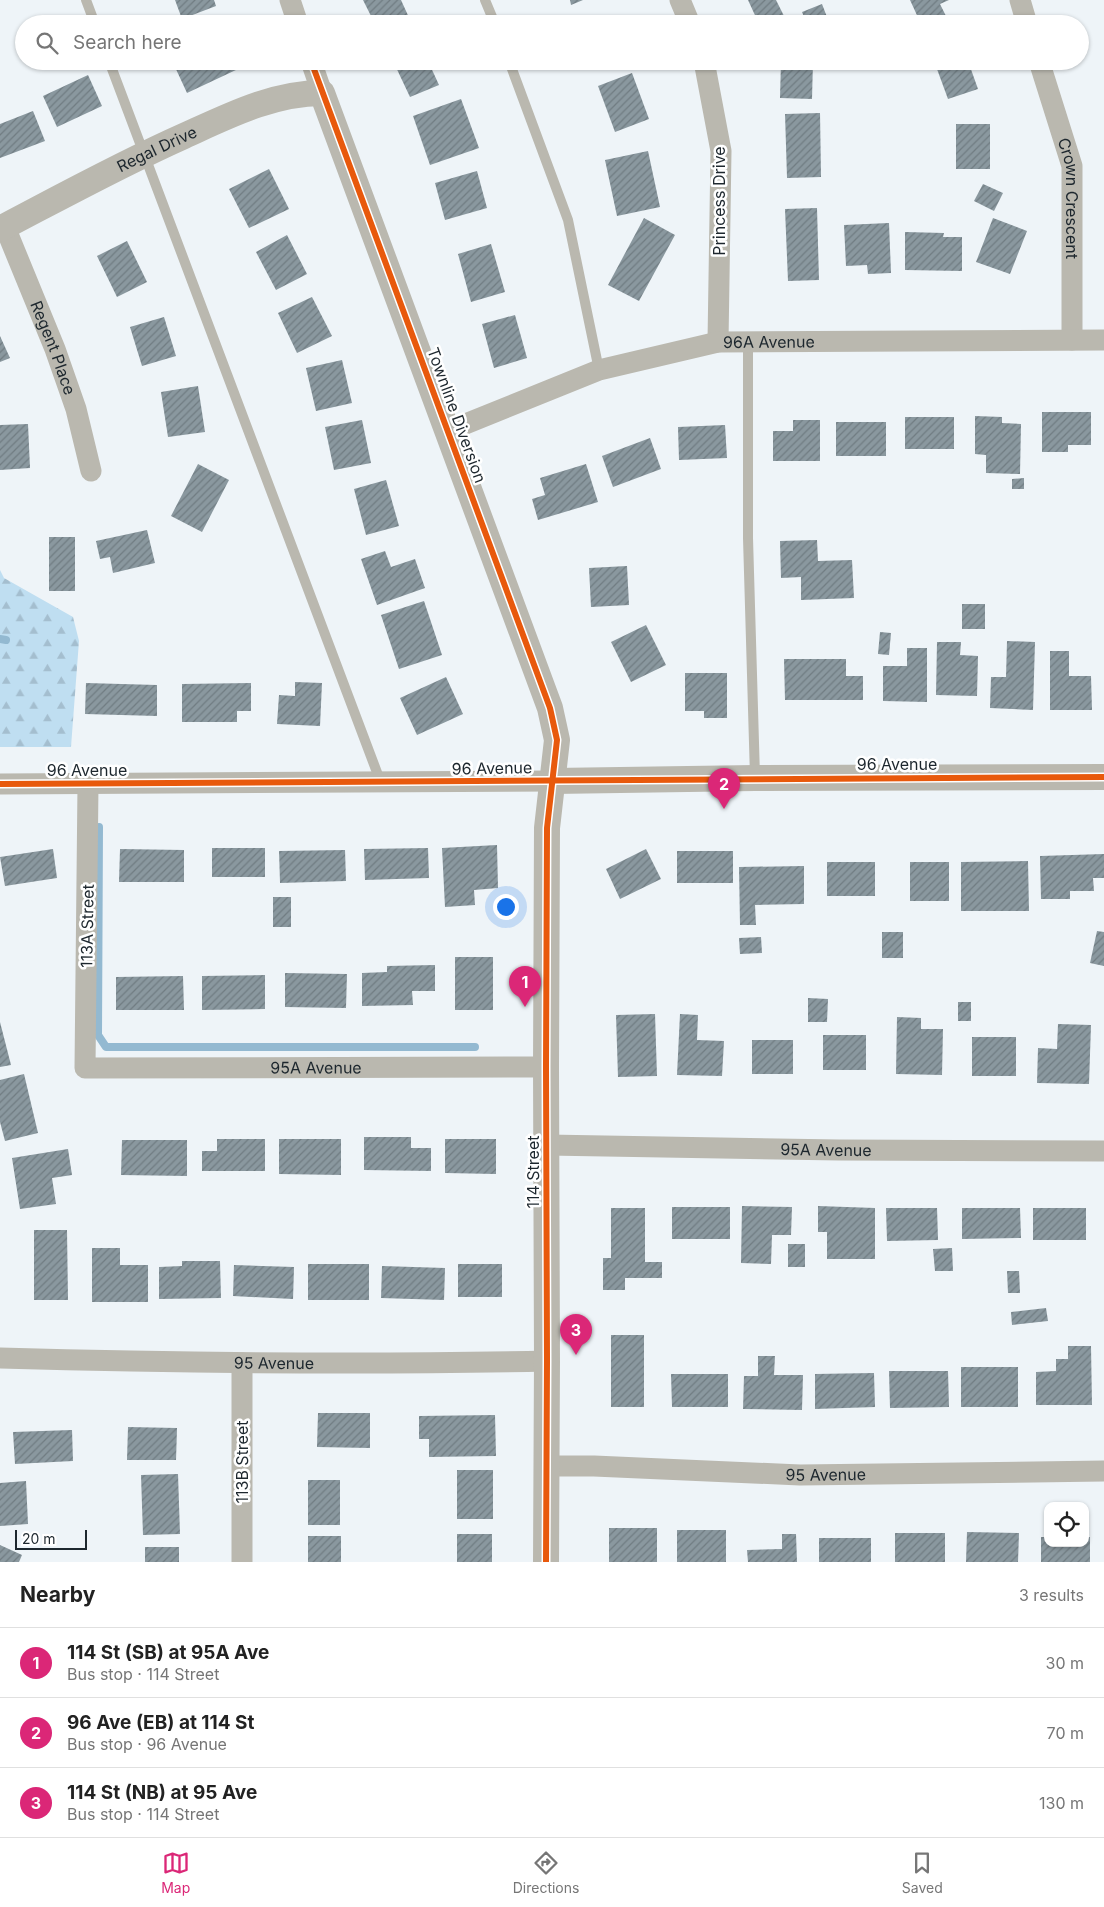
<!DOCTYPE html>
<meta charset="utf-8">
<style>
body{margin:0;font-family:Inter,sans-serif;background:#f6f6f6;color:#222}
.controls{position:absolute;right:15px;bottom:15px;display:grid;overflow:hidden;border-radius:10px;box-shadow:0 1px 4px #0004}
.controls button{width:45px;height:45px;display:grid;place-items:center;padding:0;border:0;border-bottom:1px solid #e0e0e0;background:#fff;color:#222;font:25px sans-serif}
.scale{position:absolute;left:15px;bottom:12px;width:72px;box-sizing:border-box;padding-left:5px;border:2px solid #1d272e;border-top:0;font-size:14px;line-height:18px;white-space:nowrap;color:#1d272e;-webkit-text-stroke:4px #fff;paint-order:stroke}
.you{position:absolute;left:505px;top:906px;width:18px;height:18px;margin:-12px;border:4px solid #fff;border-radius:50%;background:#1a73e8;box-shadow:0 0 0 8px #1a73e833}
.badge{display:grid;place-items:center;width:32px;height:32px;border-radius:50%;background:#db2777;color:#fff;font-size:16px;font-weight:700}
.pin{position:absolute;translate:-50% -41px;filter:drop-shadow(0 1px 2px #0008)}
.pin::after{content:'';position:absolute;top:26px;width:18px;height:15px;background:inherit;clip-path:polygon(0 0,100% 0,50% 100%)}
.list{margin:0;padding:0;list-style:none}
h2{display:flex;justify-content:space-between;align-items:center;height:65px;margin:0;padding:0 20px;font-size:21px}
h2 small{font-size:16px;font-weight:400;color:#767676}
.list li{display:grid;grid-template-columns:32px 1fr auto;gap:15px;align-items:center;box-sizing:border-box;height:70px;padding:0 20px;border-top:1px solid #e0e0e0}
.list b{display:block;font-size:19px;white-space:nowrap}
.list p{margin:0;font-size:16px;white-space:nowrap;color:#767676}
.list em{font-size:16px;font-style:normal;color:#767676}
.icon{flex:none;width:28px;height:28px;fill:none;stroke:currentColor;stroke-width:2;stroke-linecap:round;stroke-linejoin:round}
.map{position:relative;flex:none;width:1104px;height:1562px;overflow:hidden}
.search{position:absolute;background:#fff;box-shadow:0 1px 4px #0004;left:15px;right:15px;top:15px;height:55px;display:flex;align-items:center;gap:12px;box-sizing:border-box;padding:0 18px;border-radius:28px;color:#767676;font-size:19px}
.sheet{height:275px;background:#fff}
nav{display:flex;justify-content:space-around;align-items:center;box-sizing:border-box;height:70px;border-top:1px solid #e0e0e0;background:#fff;font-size:14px;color:#767676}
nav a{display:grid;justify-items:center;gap:2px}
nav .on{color:#db2777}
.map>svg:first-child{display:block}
</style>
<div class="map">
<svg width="1104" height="1562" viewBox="0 0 1104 1562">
<defs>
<pattern id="forest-firs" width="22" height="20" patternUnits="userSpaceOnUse" patternTransform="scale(1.25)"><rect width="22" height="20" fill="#bfdef1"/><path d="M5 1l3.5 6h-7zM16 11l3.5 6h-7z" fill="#a4becf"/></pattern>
<pattern id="building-hatch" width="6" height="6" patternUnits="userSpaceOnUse" patternTransform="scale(1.25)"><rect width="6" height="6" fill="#8a989f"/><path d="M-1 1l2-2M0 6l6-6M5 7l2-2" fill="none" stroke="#707c82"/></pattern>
</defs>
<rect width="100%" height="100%" fill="#eef4f8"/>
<!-- forest -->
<polygon fill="url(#forest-firs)" points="0,570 4,578 73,617 79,641 71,747 0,747"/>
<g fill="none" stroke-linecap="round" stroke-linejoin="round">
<!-- stream -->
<g stroke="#93b9d1" stroke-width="8">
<polyline points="0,639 6,640"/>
<polyline points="99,827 98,1035 106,1047 475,1047"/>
</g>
</g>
<!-- building -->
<g fill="url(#building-hatch)">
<polygon points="175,0 214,0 216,6 182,19"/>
<polygon points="363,0 401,0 411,22 407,24 375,24"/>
<polygon points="570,0 583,0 571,5"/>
<polygon points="748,0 776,0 788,24 759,24"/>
<polygon points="910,0 949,0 940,4 946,16 930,24 921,24"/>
<polygon points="822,4 827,17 807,24 802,12"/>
<rect x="586" y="17" width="33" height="7"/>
<polygon points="188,61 235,61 238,69 187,93 175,67"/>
<polygon points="393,61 428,61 439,85 410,97"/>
<rect x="586" y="61" width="33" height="3"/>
<polygon points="781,61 813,61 812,99 780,98"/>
<polygon points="934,61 968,61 978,89 948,99"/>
<polygon points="632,73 649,119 615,132 598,86"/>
<polygon points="88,75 102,106 57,127 43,96"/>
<polygon points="461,99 479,148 430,165 413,116"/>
<polygon points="33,111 45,141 0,158 0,124"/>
<polygon points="820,113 821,177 787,178 785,114"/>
<rect x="956" y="124" width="34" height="45"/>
<polygon points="648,151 660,207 617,216 605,160"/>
<polygon points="269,169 289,209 249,228 229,189"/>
<polygon points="477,171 487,208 445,220 435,183"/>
<polygon points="983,184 1003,193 994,211 974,201"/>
<polygon points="817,208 819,280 788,281 785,209"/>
<polygon points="644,218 675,235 639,301 608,285"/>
<polygon points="993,218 1027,231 1010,274 976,262"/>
<polygon points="889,223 891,273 868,274 867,265 846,266 844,225"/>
<polygon points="905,232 944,233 943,237 962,237 962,271 905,270"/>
<polygon points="287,235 307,274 276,290 256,252"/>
<polygon points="127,241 147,282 117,297 97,256"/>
<polygon points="491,244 505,292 471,302 458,254"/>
<polygon points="312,297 332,336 297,353 278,313"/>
<polygon points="515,315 527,358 494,368 482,324"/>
<polygon points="164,317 176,356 142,366 130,327"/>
<polygon points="0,336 10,358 0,362"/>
<polygon points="342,360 352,403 316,411 306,368"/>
<polygon points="198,386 205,432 168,437 161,392"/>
<polygon points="1042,412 1091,412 1091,445 1068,445 1068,452 1042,452"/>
<polygon points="975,416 1002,417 1002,423 1021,424 1020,474 986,473 986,455 975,454"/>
<rect x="905" y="417" width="49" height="32"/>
<polygon points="362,420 371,463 334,470 325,427"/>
<polygon points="793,420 820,420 820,461 773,461 773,431 793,431"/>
<rect x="836" y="422" width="50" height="34"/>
<polygon points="28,424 30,468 0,470 0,425"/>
<polygon points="725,425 727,458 679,460 678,427"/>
<polygon points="650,438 661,469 613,487 602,456"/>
<polygon points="198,464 229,480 202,532 171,516"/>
<polygon points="586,464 598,502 538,520 532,499 545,495 540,478"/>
<polygon points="1024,478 1024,489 1012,489 1012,479"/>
<polygon points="386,480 399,526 366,535 354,489"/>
<polygon points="147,530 155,563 113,573 110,557 100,559 96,541"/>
<rect x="49" y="537" width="26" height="54"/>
<polygon points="817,540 818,561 852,560 854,598 801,600 801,577 781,578 780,541"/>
<polygon points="385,551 391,567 415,559 425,588 377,605 361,559"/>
<polygon points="627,566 629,605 591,607 589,568"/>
<polygon points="424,601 442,655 399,669 381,615"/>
<rect x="962" y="604" width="23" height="25"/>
<polygon points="646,625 666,665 631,682 611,642"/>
<polygon points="880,632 891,633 889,655 878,654"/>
<polygon points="1007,641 1035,642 1033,710 990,708 991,677 1006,677"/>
<polygon points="937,642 961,642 960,655 978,656 977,696 936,695"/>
<polygon points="907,648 927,648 927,702 883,701 883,666 907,666"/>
<polygon points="1050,651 1069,651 1069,676 1091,676 1092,710 1050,710"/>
<polygon points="784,659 846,659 846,676 863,676 863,700 785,700"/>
<polygon points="685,673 727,673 727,718 704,718 704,711 685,711"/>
<polygon points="446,677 463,714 417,735 400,698"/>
<polygon points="295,682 322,683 320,726 277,724 279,695 295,696"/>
<polygon points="86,683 157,685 157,716 85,714"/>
<polygon points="251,683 251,711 237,711 237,722 182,722 182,684"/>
<polygon points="497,845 498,888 474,890 475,905 445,907 442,848"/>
<rect x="212" y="848" width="53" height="29"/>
<polygon points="428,848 429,878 365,880 364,849"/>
<polygon points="53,849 57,878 5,886 0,857"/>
<polygon points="120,849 184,850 184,882 119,882"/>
<polygon points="646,849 661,879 620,899 606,869"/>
<polygon points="345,850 346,881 280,883 279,851"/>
<rect x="677" y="851" width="56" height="32"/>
<polygon points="1104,854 1104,878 1093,878 1094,891 1070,891 1070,899 1041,899 1040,856"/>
<polygon points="1028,861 1029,911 961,911 961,862"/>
<rect x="827" y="862" width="48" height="34"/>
<rect x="910" y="862" width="39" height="39"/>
<polygon points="804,866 804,904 755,905 756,925 740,925 739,867"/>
<rect x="273" y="897" width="18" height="30"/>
<polygon points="1097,931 1104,932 1104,966 1090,963"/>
<rect x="882" y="932" width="21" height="26"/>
<polygon points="761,937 762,953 740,954 739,938"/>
<rect x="455" y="957" width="38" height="53"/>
<polygon points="435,965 435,991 412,991 413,1005 362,1006 362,973 387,972 387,966"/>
<polygon points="285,973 347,974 346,1008 285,1007"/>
<polygon points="265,975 265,1009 202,1010 202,976"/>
<polygon points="183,976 184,1010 116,1010 116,977"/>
<polygon points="808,998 828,999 827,1022 808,1022"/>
<rect x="958" y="1002" width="13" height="19"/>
<polygon points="655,1014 657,1076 618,1077 616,1015"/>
<polygon points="680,1014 698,1015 697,1040 724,1041 722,1076 677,1075"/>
<polygon points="897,1017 921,1018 921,1029 943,1029 942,1075 896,1074"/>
<polygon points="0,1022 11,1065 0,1067"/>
<polygon points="1058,1024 1091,1025 1089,1084 1037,1083 1038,1048 1057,1049"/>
<rect x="823" y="1035" width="43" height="35"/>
<rect x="972" y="1037" width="44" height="39"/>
<rect x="752" y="1040" width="41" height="34"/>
<polygon points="24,1074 38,1133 5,1141 0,1122 0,1080"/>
<polygon points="364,1137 411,1137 411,1148 431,1148 431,1171 364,1170"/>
<polygon points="217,1139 265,1139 265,1171 202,1171 202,1151 217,1151"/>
<polygon points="279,1139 341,1139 341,1175 279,1174"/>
<polygon points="445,1139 496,1139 496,1174 445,1173"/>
<polygon points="122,1140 187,1140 187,1176 121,1175"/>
<polygon points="68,1149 72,1175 52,1178 56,1204 20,1209 12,1158"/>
<polygon points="742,1206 792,1207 791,1235 772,1235 771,1264 741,1263"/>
<polygon points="818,1206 875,1208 875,1259 827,1259 827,1232 818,1232"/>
<rect x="672" y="1207" width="58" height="32"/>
<polygon points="611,1208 645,1208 645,1262 662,1262 662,1278 625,1278 625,1290 603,1290 603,1258 611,1258"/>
<polygon points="886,1208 937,1208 938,1240 887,1241"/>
<polygon points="962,1208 1020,1208 1021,1238 962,1239"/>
<rect x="1033" y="1208" width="53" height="32"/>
<polygon points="34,1230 67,1230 68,1300 34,1300"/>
<rect x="788" y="1244" width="17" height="23"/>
<polygon points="92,1248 120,1248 120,1265 148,1265 148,1302 92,1302"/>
<polygon points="952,1248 953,1271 935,1271 933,1249"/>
<polygon points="182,1261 220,1261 221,1298 159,1299 159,1267 182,1266"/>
<rect x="308" y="1264" width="61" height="36"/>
<rect x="458" y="1264" width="44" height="33"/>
<polygon points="234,1265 294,1267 293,1299 233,1296"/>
<polygon points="382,1266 445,1268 444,1300 381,1298"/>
<polygon points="1007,1271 1019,1271 1020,1293 1008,1293"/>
<polygon points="1046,1308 1048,1321 1012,1325 1011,1312"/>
<rect x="611" y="1335" width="33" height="72"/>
<polygon points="1068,1346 1091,1346 1092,1405 1036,1405 1036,1372 1056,1371 1056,1359 1068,1359"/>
<polygon points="758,1356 775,1356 774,1375 803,1375 802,1410 743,1409 744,1376 758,1376"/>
<rect x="961" y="1367" width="57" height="40"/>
<polygon points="889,1371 948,1371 949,1407 890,1408"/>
<polygon points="874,1373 875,1407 815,1409 815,1374"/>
<polygon points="671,1374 728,1374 728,1407 672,1407"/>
<polygon points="318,1413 370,1413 370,1448 317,1447"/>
<polygon points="495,1415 496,1456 429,1457 429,1439 419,1439 419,1416"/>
<polygon points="128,1427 177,1428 176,1460 127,1460"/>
<polygon points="72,1430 73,1461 15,1464 13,1432"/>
<rect x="457" y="1470" width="36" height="49"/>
<polygon points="178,1474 180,1534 143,1535 141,1475"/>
<rect x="308" y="1480" width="32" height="45"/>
<polygon points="26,1481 28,1524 0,1526 0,1483"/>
<rect x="609" y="1528" width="48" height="34"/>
<rect x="677" y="1530" width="49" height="32"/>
<polygon points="967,1532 1019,1533 1018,1562 966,1562"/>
<rect x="895" y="1533" width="50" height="29"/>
<rect x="457" y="1534" width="35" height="28"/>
<polygon points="782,1534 796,1534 797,1562 748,1562 747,1550 782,1549"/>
<rect x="308" y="1536" width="33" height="26"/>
<polygon points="1041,1537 1048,1537 1048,1543 1085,1543 1085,1537 1090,1537 1090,1562 1041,1562"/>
<rect x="819" y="1538" width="52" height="24"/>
<polygon points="0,1545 22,1555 19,1562 0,1562"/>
<rect x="145" y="1547" width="34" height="15"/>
</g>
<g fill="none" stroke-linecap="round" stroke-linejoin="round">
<!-- service -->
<g stroke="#bab8af" stroke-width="10">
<polyline points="86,0 95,24"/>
<polyline points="485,0 495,24"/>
<polyline points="109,61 381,783"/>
<polyline points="509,61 568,220 599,370"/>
<polyline points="748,343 748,538 755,777"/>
</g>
<!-- minor -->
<g stroke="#bab8af" stroke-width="21">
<polyline points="290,0 298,24"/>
<polyline points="680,0 690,24"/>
<polyline points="1020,0 1027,24"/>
<polyline points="311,61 322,93"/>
<polyline points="704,61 721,151 718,342"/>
<path id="s1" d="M 1039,61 L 1072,166 L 1072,340"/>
<path id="s2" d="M 5,227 L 55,349 L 76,409 L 91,471"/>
<path id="s3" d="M 448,431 L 599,370 L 718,342 L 1104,340"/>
<polyline points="0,784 553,781"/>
<path id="s4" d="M 88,784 L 85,1068 L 546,1067"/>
<path id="s5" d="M 547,1145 L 839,1150 L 1104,1151"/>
<path id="s6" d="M 0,1358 C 182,1363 365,1365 547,1361"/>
<polyline points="242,1363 242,1562"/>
<path id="s7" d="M 547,1466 L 594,1466 L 800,1475 L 1104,1471"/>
</g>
<!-- tertiary -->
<g stroke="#bab8af" stroke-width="26">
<path id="s8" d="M 0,229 C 61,197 121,164 184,136 C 228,116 273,93 322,93 L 550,708 L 557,740 L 547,828 L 546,1067 L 547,1361 L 546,1562"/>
<polyline points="553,781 755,778 1104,777"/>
</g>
<!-- cycleway casing -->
<g stroke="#fff" stroke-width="9">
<g id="cycleway">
<polyline points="311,61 550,708 557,740 547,828 546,1067 547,1361 546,1562"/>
<path d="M 0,784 C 368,783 736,778 1104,777"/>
</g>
</g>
<!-- cycleway -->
<use href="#cycleway" stroke="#e8590c" stroke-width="6"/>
</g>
<g text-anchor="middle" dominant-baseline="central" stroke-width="5" stroke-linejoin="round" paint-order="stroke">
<!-- street labels -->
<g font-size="16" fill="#1d272e" stroke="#fff">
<text stroke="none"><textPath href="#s8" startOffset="176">Regal Drive</textPath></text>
<text stroke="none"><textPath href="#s1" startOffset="142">Crown Crescent</textPath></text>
<text transform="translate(719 201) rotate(-90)">Princess Drive</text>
<text stroke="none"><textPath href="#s3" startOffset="336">96A Avenue</textPath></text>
<text stroke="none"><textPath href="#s2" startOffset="130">Regent Place</textPath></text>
<text transform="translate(457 415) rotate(70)">Townline Diversion</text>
<text x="897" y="764">96 Avenue</text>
<text transform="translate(492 768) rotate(-1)">96 Avenue</text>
<text x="87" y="770">96 Avenue</text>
<text transform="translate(87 926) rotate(-89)">113A Street</text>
<text stroke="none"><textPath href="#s4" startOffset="515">95A Avenue</textPath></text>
<text stroke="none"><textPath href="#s5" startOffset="279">95A Avenue</textPath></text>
<text transform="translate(533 1172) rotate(-90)">114 Street</text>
<text stroke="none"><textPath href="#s6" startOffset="274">95 Avenue</textPath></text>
<text transform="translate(242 1462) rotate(-90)">113B Street</text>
<text stroke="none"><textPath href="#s7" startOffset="279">95 Avenue</textPath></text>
</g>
</g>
</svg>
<div class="controls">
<button><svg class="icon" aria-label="locate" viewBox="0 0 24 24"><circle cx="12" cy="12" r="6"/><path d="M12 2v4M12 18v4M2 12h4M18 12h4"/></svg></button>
</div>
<div class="scale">20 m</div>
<div class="you"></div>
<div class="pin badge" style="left:525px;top:1007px">1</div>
<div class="pin badge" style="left:724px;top:809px">2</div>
<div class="pin badge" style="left:576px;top:1355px">3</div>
<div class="search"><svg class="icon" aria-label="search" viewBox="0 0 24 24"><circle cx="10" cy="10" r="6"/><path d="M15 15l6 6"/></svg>Search here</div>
</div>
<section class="sheet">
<h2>Nearby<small>3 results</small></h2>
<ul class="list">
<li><span class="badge">1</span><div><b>114 St (SB) at 95A Ave</b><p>Bus stop · 114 Street</p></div><em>30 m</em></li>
<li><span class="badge">2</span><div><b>96 Ave (EB) at 114 St</b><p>Bus stop · 96 Avenue</p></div><em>70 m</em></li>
<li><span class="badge">3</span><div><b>114 St (NB) at 95 Ave</b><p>Bus stop · 114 Street</p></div><em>130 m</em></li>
</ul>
</section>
<nav>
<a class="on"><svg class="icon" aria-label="map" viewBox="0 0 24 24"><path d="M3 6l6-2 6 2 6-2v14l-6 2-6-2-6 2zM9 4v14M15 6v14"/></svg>Map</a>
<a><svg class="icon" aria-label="directions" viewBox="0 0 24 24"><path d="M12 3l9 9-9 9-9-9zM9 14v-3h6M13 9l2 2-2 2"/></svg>Directions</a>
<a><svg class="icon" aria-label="saved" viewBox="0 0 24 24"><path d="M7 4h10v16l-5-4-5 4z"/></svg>Saved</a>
</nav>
